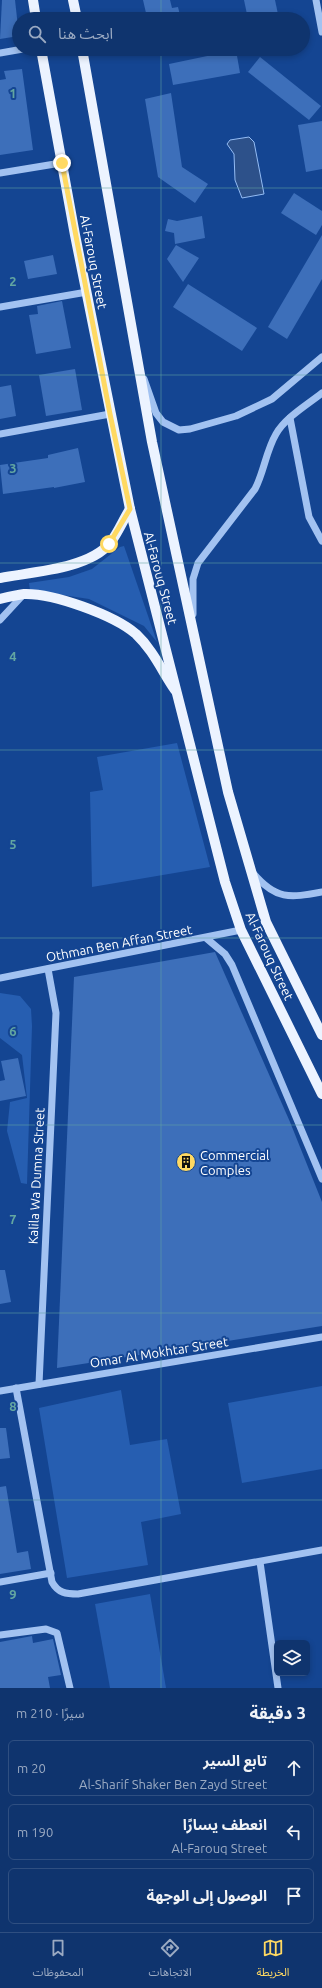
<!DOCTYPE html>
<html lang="ar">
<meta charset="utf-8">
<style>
body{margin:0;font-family:Ubuntu,"Noto Sans Arabic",sans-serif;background:#183c73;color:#f1f3f6;direction:rtl}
.controls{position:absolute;right:12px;bottom:12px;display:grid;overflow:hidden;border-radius:6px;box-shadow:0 2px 6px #0003}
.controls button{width:36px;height:36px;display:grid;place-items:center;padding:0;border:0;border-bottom:1px solid #2f4f81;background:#0f346e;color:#f1f3f6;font:20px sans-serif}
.stop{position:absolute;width:12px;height:12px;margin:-9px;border:3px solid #ffd962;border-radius:50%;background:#fff}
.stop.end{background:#ffd962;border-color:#fff;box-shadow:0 1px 4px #0008}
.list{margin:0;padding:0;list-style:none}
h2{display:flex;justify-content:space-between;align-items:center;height:52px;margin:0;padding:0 16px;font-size:17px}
h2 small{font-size:13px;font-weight:400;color:#9baac2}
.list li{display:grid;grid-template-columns:26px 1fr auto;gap:12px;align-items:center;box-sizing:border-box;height:56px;margin:0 8px 8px;padding:0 8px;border:1px solid #2f4f81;border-radius:6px}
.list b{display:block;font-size:15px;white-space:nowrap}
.list p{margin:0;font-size:13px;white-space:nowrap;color:#9baac2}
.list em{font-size:13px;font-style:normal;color:#9baac2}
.icon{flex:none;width:22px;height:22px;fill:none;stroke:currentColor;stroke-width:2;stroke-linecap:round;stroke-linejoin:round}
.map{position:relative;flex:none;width:322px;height:1688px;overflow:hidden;direction:ltr}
.search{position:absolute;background:#0f346e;box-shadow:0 2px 6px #0003;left:12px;right:12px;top:12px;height:44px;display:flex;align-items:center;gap:10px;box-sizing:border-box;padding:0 14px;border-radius:22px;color:#9baac2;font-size:15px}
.sheet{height:244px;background:#0f346e}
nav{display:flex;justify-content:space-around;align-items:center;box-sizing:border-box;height:56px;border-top:1px solid #2f4f81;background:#0f346e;font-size:11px;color:#9baac2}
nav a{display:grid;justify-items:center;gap:2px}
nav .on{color:#ffd962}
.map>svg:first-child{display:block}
</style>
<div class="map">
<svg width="322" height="1688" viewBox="0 0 322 1688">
<rect width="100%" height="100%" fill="#144592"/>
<!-- green -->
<g fill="#265eb1">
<polygon points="124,546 157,642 144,626 89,599 30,590 29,583 69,577 92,569 120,547"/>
<polygon points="177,743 210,867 92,887 90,792 103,790 97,757"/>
<polygon points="0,993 20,996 31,1009 32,1026 27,1184 21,1183 7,1131 10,1102 27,1098 22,1055 0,1038"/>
<polygon points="322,1386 322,1469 242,1483 228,1403"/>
<polygon points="121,1390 130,1445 167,1439 181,1514 141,1522 148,1565 67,1578 39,1408"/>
<polygon points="150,1594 166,1688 110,1688 95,1604"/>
</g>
<!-- water -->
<polygon fill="#2d518a" stroke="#94bcf4" points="249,137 254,142 264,194 242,198 235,180 234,154 227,144 230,140"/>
<!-- building -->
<g fill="#3d6fba">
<polygon points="2,0 15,0 19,36 0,39"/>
<polygon points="143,0 170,0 172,8 178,7 181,19 153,19 152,12 146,13"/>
<polygon points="244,0 275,0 279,19 248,19"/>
<polygon points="236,50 240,73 173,85 169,64"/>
<polygon points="260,57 321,106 309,120 248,72"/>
<polygon points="22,69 33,150 0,155 0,80 6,79 4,71"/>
<polygon points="171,93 182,167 208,184 195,203 158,177 145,99"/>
<polygon points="322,121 322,169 306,172 298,125"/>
<polygon points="294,193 322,211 322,225 316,235 281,213"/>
<polygon points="202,216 205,238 175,244 174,233 165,231 168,219 177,221"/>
<polygon points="322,235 322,279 287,339 268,327"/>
<polygon points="176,245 199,258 183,282 167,259"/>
<polygon points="53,255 57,274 28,279 24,261"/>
<polygon points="188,284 257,328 242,351 173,307"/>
<polygon points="62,301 71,348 36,354 29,315 38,314 37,306"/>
<polygon points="75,369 82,410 46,416 39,375"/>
<polygon points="11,385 16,416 0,419 0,387"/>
<polygon points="78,448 85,482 54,488 54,487 3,494 0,465 48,458 48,455"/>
<polygon points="215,952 290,1122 322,1202 322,1326 57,1368 74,977"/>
<polygon points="18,1058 26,1096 0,1101 0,1081 5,1080 1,1061"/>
<polygon points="0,1270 5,1270 11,1302 0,1304"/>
<polygon points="0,1428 6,1428 10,1458 0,1459"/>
<polygon points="6,1486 17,1553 28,1551 31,1569 0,1574 0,1487"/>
<polygon points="32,1636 33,1643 53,1639 61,1675 48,1677 50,1688 0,1688 0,1642"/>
</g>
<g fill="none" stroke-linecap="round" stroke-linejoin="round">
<!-- minor -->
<g stroke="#a2c2f1" stroke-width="7">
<polyline points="316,0 322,32"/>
<polyline points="0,53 23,49"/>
<polyline points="0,173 61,163"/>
<polyline points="0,307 87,292"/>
<polyline points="144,379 156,413 163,422 179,430 190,429 236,416 272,399 322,357"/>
<polyline points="290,418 309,517 322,541"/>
<polyline points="0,434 110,414"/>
<path d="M 193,614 L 193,579 L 198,563 L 255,489 C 264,472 266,451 276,434 C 286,417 307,405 322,393"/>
<polyline points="0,620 24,594"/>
<path d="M 253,873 C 276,900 289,898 322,892"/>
<polyline points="206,938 225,954 232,965 322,1179"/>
<polyline points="0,978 241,930"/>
<polyline points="39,1384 56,1013 48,969"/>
<path d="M 16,1388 L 52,1582 C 58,1593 66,1594 78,1594 L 322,1550"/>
<polyline points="0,1391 322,1337"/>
<polyline points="260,1562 278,1688"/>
<polyline points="0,1582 51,1573"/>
<polyline points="0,1635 46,1629 57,1633 70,1688"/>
</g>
<!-- major -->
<g stroke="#ecf3ff" stroke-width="10">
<polyline points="33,0 36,19"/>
<polyline points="73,0 77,19"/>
<polyline points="41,49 75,235 130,509 225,882 241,930 322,1094"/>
<polyline points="82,49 152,442 228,792 266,922 322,1035"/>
<path d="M 0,578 C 31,572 89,569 110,543 C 118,533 123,520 130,509"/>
<path d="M 0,599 C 8,597 16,595 24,594 C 53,593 114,615 136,634 C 153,650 162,671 175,690"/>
</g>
</g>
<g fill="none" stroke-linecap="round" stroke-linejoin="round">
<!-- route -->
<polyline stroke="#ffd962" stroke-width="5" points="62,163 110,414 130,509 109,544"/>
</g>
<!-- grid -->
<path fill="none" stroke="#63a6a1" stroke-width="1" stroke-opacity="0.55" d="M 161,0 L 161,19M 161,49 L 161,1688M 0,188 L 322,188M 0,375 L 322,375M 0,563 L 322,563M 0,750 L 322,750M 0,938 L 322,938M 0,1125 L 322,1125M 0,1313 L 322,1313M 0,1500 L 322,1500"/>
<!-- icons -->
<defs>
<g id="building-disc" transform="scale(1)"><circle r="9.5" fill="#ffd962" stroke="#144592"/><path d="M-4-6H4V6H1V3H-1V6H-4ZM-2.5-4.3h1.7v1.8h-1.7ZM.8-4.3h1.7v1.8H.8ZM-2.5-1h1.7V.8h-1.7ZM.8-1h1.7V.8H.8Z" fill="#111"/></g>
</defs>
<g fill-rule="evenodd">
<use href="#building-disc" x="186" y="1162"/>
</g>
<g text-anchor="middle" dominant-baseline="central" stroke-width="4" stroke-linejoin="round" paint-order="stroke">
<!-- street labels -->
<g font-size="13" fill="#fff" stroke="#144592">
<text transform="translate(94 262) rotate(79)">Al-Farouq Street</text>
<text transform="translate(161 578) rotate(75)">Al-Farouq Street</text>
<text transform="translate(119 943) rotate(-11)">Othman Ben Affan Street</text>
<text transform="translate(270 956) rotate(65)">Al-Farouq Street</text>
<text transform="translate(36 1176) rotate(-87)">Kalila Wa Dumna Street</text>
<text transform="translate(159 1352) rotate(-9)">Omar Al Mokhtar Street</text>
</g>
<!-- poi labels -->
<g font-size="13" fill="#fff" stroke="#144592" text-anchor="start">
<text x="200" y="1155">Commercial<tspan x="200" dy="15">Comples</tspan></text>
</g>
</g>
<g font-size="13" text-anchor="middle" font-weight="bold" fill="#63a6a1" stroke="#144592" stroke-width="4" stroke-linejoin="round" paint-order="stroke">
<text x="13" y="98">1</text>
<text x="13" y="286">2</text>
<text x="13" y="473">3</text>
<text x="13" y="661">4</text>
<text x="13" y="849">5</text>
<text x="13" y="1036">6</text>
<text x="13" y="1224">7</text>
<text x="13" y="1411">8</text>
<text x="13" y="1599">9</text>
</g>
</svg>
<div class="controls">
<button><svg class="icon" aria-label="layers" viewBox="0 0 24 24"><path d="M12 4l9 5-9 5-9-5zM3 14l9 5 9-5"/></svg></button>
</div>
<div class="stop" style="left:109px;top:544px"></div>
<div class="stop end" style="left:62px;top:163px"></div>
<div class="search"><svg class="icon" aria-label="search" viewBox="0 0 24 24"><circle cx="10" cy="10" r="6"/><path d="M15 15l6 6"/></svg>ابحث هنا</div>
</div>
<section class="sheet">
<h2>3 دقيقة<small>سيرًا · 210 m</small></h2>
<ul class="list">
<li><svg class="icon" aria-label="ahead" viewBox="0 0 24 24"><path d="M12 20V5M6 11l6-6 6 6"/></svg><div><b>تابع السير</b><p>Al-Sharif Shaker Ben Zayd Street</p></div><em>20 m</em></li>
<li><svg class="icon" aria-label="left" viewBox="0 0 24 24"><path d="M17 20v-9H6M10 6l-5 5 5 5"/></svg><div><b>انعطف يسارًا</b><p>Al-Farouq Street</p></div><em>190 m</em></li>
<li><svg class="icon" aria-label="arrive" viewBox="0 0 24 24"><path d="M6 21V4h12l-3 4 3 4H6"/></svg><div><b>الوصول إلى الوجهة</b></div></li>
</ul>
</section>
<nav>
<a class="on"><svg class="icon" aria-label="map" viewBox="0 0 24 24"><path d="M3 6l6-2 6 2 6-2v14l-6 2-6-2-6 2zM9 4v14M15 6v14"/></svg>الخريطة</a>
<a><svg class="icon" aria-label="directions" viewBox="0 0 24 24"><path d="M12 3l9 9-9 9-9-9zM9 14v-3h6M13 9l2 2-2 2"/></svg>الاتجاهات</a>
<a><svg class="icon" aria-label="saved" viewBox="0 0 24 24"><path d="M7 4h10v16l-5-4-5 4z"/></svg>المحفوظات</a>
</nav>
